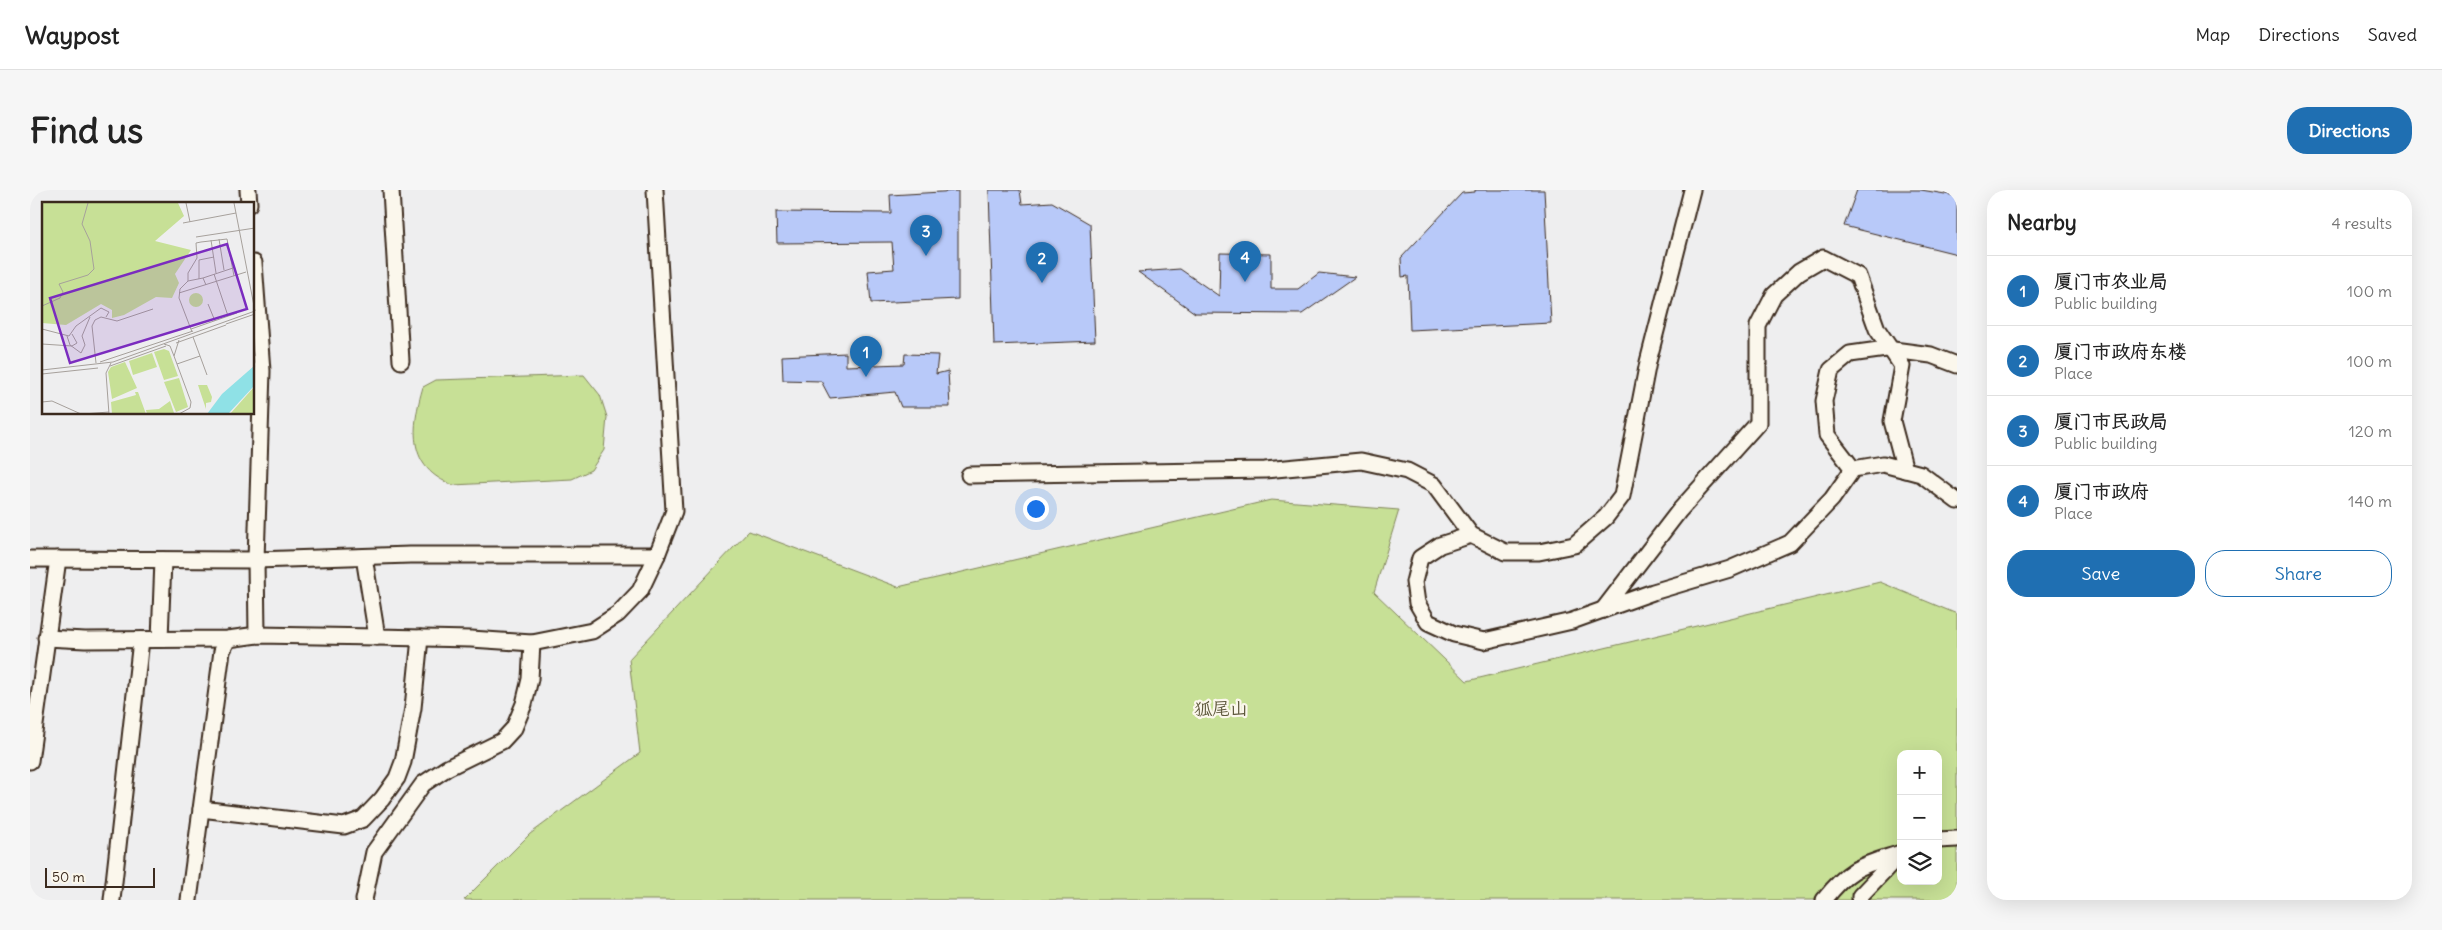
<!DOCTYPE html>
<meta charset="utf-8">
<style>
body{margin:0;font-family:Delius,"LXGW WenKai TC",sans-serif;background:#f6f6f6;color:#222}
.controls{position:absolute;right:15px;bottom:15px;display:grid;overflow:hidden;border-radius:10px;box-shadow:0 5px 20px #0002}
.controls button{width:45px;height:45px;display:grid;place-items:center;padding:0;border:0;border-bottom:1px solid #e0e0e0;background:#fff;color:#222;font:25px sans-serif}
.scale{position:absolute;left:15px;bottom:12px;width:110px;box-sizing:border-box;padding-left:5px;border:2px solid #3b2a1e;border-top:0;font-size:14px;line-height:18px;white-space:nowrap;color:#3b2a1e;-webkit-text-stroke:4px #fbf7ec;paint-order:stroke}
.you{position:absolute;left:1005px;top:318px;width:18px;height:18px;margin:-12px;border:4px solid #fff;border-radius:50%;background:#1a73e8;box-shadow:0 0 0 8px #1a73e833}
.badge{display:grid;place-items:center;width:32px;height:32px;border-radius:50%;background:#1f6fb2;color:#fff;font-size:16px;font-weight:700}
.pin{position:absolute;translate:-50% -41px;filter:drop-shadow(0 1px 2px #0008)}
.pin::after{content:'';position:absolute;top:26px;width:18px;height:15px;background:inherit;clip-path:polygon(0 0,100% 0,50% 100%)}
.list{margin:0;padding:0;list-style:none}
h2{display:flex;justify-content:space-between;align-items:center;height:65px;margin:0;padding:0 20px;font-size:21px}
h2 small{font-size:16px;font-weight:400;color:#767676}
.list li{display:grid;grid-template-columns:32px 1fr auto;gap:15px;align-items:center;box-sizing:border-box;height:70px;padding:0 20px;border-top:1px solid #e0e0e0}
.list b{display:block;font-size:19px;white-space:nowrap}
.list p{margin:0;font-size:16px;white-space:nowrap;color:#767676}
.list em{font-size:16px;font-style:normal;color:#767676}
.actions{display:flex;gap:10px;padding:15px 20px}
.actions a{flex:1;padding:11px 0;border:1px solid #1f6fb2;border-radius:20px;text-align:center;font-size:18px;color:#1f6fb2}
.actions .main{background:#1f6fb2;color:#fff}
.icon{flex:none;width:28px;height:28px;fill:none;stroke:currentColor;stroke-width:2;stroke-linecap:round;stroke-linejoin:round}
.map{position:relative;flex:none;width:1927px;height:710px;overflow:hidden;border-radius:20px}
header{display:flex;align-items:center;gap:30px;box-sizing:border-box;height:70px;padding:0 25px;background:#fff;border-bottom:1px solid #e0e0e0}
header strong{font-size:24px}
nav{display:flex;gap:28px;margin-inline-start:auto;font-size:18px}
.intro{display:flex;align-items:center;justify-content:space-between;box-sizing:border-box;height:120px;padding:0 30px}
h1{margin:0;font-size:35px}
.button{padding:12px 22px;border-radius:20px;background:#1f6fb2;color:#fff;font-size:18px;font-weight:700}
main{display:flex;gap:30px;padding:0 30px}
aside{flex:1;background:#fff;border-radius:20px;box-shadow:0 5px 20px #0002}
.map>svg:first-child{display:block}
</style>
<header>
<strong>Waypost</strong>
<nav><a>Map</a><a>Directions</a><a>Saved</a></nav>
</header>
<div class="intro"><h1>Find us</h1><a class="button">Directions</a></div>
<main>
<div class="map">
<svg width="1927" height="710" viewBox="0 0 1927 710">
<rect width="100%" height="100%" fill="#eeeeef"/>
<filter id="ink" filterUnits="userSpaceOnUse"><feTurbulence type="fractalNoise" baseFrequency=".02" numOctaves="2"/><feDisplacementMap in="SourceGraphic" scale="10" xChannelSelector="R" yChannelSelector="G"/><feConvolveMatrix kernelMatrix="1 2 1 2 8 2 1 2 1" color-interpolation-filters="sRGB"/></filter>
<g filter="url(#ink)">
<!-- green -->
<g fill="#c7e096" stroke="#81855a" fill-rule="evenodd">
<path d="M 554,185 L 570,205 L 577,227 L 574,260 L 561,280 L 542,289 L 423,295 C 377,278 381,238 393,197 L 406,190 Z"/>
<path d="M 1241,310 L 1369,320 L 1344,402 L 1437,491 L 1850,392 L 1927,424 L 1927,710 L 434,710 L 500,644 L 610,563 L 599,469 L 719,341 L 868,397 ZM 1871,564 L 1908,564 L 1908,691 L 1871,691 Z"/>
</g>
<!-- building -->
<g fill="#b8c9f9" stroke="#3b2a1e">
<polygon points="959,0 990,0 992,14 1022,12 1060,34 1065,151 964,155"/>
<polygon points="1445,0 1514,0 1521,133 1380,140 1378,86 1372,87 1371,68 1432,3 1445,2"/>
<polygon points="1827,0 1891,0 1927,6 1927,64 1814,36"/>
<polygon points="928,1 928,109 841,113 838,81 864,79 862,52 747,53 746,22 861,23 860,5"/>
<polygon points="1190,63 1241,64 1241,99 1268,99 1289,83 1325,87 1272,124 1165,123 1108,82 1150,79 1189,106"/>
<polygon points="816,163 816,176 874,174 875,164 908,165 906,184 918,181 920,217 871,217 865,202 800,208 791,191 753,190 752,166"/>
</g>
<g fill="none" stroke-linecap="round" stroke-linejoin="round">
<!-- minor casing -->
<g stroke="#3b2a1e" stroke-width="19">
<g id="minor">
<polyline points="218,0 219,14"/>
<polyline points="361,0 371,171"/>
<polyline points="224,73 232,181 226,370 227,445"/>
<polyline points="1823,279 1797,245 1794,211 1801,180 1820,164 1856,159 1901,165 1927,175"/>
<polyline points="939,285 1235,280 1331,271 1377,281 1404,295 1441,345 1475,362 1509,362 1544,355 1576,327 1592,306 1618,172 1662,0"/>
<polyline points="1441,345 1410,355 1390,368 1384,392 1387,413 1398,432 1424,444 1454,451 1542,431 1623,402 1700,379 1760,353 1802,309 1823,279 1853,274 1891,284 1927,311"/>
<polyline points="334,367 347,447 441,449 502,453 562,441 588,424 610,401 627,365 644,321 625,0"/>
<polyline points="0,369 226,370 380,365 627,365"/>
<polyline points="1573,420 1649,321 1728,233 1728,136 1744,105 1769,82 1793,68 1828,86 1847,139 1872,176 1862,231 1875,280"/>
<polyline points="16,448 55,450 198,449 227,445 347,447"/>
<polyline points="130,449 133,370"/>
<polyline points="0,571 28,369"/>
<polyline points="171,619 314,636 333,629 352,609 367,588 373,572 383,518 390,448"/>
<polyline points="1908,650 1927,649"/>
<polyline points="82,710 111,450"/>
<polyline points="159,710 192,461 198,449"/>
<polyline points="334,710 344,662 393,594 417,578 472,551 484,538 494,514 500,489 502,453"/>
<path d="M 1794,710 C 1821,676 1831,676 1871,663"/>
<polyline points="1830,710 1830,706 1869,665"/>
</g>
</g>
<!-- minor -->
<use href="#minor" stroke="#fbf7ec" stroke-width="15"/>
</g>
</g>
<g text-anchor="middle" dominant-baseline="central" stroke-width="4.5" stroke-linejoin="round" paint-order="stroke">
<!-- park labels -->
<g font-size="18" fill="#5e583c" stroke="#fbf7ec">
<text x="1191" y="518">狐尾山</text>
</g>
</g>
<!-- overview -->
<g transform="translate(12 12)">
<rect width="212" height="212" fill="#eeeeef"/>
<path d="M 0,1 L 136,1 L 142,14 L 113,39 L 149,48 L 133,72 L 137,81 L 130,96 L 114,95 L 82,113 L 70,116 L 70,108 L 59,102 L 24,123 L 0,121 ZM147 98a7 7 0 1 1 14 0a7 7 0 1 1-14 0ZM 122,147 L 127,149 L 136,174 L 122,178 L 112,150 ZM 110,151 L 115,165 L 91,173 L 87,159 ZM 83,160 L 95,186 L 70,197 L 66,170 L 69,165 ZM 137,176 L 146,205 L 134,210 L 122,180 ZM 156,183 L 165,183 L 170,195 L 169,200 L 164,201 L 164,207 ZM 212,185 L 212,212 L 188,212 ZM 93,190 L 96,190 L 104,212 L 70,212 L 69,200 L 94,193 ZM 128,199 L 132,211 L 105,212 L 104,208 L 117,207 Z" fill="#c7e096"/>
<path d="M 212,164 L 212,184 L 186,212 L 165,212 L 180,192 Z" fill="#8fe1e6"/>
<path fill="none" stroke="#a6a09b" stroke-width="1" d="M 144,1 L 148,20M 192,1 L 213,109M 141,21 L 194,11M 154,35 L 213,26M 177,37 L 182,68M 169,38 L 174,71M 172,72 L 186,114M 161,76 L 191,66M 157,77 L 157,58 L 172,55M 146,79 L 146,71 L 155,56 L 154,41 L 159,40 L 185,37 L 192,74M 137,91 L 204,70M 166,102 L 173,119M 0,104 L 18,96 L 21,90 L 17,82 L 46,73 L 52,67 L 48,39 L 40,22 L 46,1M 184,122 L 213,112M 0,127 L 27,134 L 34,124 L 59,106 L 67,110 L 64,115M 149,127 L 195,111M 150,130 L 137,96 L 138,87 L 146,79 L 161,76 L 164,83M 25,134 L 28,143 L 39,151 L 43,143 L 40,134 L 48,115M 151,135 L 165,173M 134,141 L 184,123M 0,142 L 30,144 L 35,141 L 30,132M 122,142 L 128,144 L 132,154 L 149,200 L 148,206 L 137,212M 132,154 L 137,138M 58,160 L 151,129M 54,161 L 50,124 L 53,118 L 59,115 L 75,119 L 111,107M 135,162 L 158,154M 68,164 L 124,144M 0,168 L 71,160 L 213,109M 0,172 L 56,166M 0,200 L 10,199 L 39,212M 41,212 L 67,210M 67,212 L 64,171 L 69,161"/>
<path fill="#7b2cbf" fill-opacity="0.15" stroke="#7b2cbf" stroke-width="2.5" d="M 185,42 L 205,107 L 28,161 L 8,96 Z"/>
<rect width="212" height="212" fill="none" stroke="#3b2a1e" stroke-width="2.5"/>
</g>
</svg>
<div class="controls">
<button>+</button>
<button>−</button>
<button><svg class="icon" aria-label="layers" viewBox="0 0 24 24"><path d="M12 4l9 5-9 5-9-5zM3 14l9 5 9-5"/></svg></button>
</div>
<div class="scale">50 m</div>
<div class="you"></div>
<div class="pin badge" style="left:836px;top:187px">1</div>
<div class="pin badge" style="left:1012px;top:93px">2</div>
<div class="pin badge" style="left:896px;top:66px">3</div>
<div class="pin badge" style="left:1215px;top:92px">4</div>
</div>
<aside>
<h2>Nearby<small>4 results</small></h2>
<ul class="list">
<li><span class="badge">1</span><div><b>厦门市农业局</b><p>Public building</p></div><em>100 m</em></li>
<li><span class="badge">2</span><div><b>厦门市政府东楼</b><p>Place</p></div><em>100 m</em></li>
<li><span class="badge">3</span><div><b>厦门市民政局</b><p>Public building</p></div><em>120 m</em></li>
<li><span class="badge">4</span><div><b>厦门市政府</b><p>Place</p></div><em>140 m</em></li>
</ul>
<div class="actions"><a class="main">Save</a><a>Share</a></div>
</aside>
</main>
